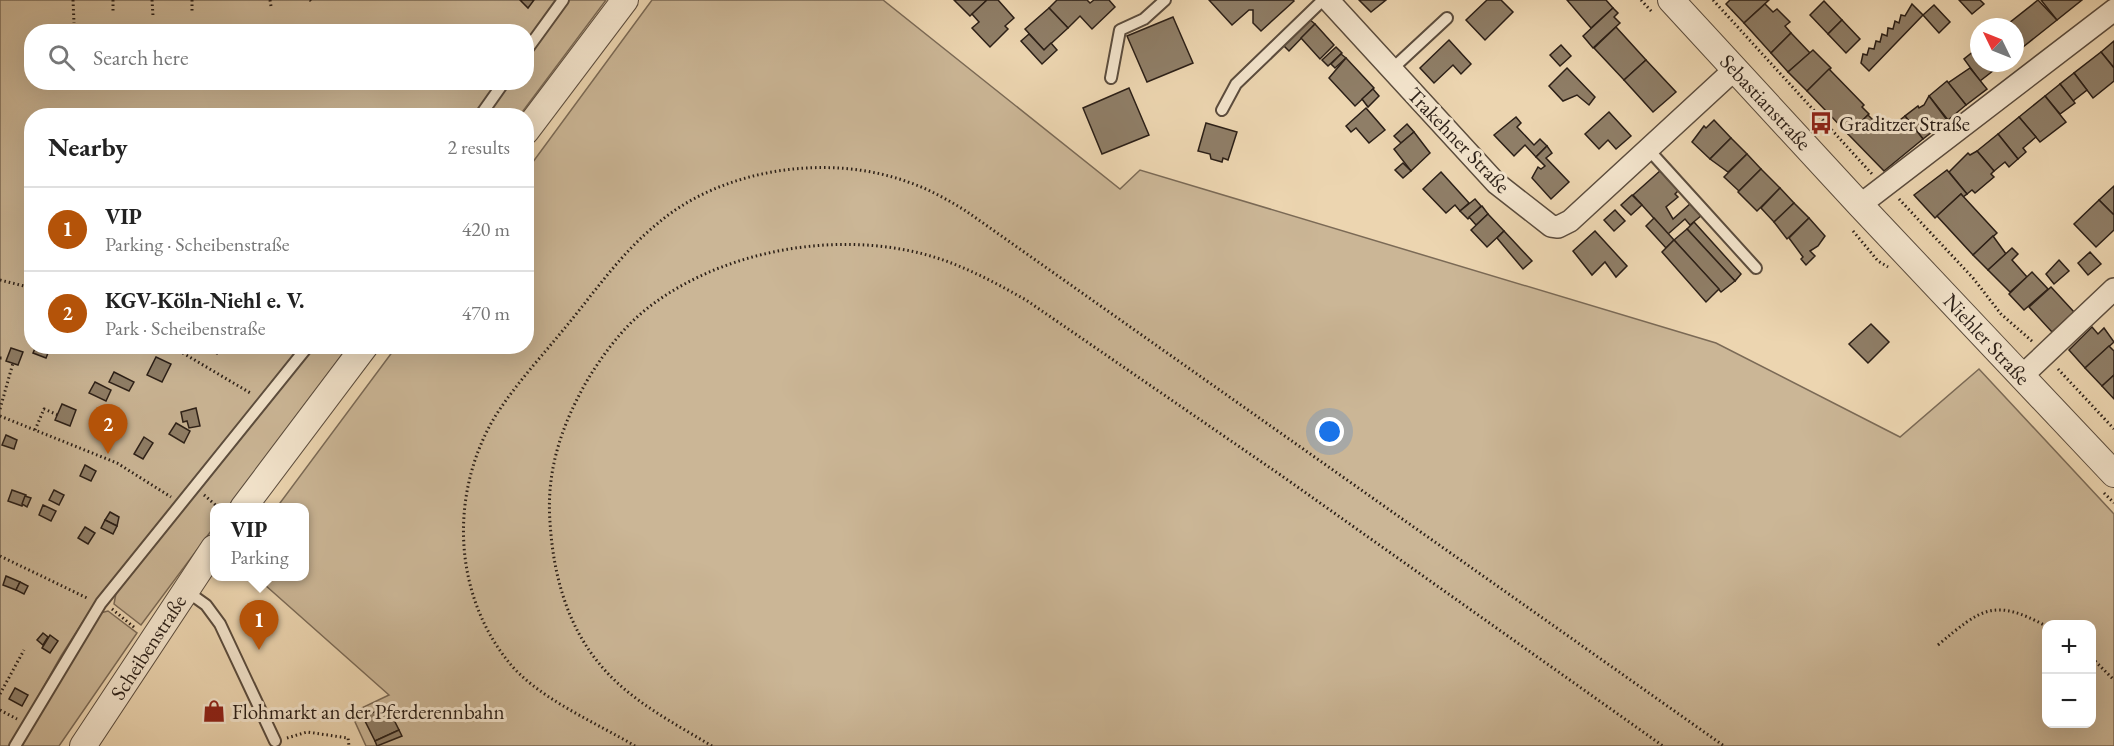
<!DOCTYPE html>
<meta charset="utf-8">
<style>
body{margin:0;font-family:"EB Garamond",serif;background:#f2f2f2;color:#222}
.controls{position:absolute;right:18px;bottom:18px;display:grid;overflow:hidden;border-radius:12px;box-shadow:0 6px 24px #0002}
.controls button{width:54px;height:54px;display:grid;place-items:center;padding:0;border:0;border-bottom:2px solid #e0e0e0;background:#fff;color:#222;font:30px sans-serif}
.compass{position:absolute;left:1970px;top:18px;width:54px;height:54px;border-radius:50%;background:#fff;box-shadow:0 6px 24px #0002;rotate:313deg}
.you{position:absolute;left:1330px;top:432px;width:21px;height:21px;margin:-15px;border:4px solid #fff;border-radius:50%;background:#1a73e8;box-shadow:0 0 0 9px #1a73e833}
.badge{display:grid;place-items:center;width:39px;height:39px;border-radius:50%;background:#b45309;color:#fff;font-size:20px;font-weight:700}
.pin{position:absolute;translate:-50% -50px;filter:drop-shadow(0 2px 3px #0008)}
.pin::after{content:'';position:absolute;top:32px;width:21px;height:18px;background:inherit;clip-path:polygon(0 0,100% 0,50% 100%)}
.popup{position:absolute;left:210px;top:503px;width:99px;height:78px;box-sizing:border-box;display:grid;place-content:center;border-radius:12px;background:#fff;filter:drop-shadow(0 2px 4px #0005);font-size:20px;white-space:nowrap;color:#767676}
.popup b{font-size:22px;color:#222}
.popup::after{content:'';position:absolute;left:50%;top:100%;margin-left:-12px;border:12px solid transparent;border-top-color:#fff}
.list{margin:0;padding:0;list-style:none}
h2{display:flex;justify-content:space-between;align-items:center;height:78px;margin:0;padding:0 24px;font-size:26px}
h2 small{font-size:20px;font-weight:400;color:#767676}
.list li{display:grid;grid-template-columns:39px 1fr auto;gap:18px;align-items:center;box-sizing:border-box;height:84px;padding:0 24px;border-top:2px solid #e0e0e0}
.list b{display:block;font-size:22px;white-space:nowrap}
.list p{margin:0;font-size:20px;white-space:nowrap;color:#767676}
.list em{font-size:20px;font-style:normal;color:#767676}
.icon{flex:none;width:33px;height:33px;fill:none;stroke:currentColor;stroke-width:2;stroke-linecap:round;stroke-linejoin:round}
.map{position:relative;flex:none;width:2114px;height:746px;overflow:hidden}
.search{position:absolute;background:#fff;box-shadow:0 6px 24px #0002;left:24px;top:24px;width:510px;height:66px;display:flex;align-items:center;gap:15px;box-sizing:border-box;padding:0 21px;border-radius:24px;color:#767676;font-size:22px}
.panel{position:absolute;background:#fff;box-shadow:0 6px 24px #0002;left:24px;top:108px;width:510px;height:246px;border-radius:24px}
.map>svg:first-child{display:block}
</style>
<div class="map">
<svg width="2114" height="746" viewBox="0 0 2114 746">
<rect width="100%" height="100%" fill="#ecd5b0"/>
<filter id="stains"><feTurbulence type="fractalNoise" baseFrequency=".00333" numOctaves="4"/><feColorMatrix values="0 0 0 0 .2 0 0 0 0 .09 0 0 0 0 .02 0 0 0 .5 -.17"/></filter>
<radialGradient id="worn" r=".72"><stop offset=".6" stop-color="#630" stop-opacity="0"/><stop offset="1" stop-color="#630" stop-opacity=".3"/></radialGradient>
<!-- green -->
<g fill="#cbb696" stroke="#7b6a56" stroke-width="1.5" fill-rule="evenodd">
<polygon points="0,0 559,0 527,45 526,32 32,32 32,82 498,83 474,115 32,116 32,346 302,347 93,606 61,656 10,746 0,746"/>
<polygon points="567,0 606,0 520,115 483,116 507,83 526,82 527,56"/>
<path d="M 652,0 L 883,0 L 1120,189 L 1140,170 L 1716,343 L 1900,437 L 1979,369 L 2114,514 L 2114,746 L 366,746 L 351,713 L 389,695 L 256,577 L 304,576 L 304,508 L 277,507 L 396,347 L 526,346 L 527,170 ZM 2046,624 L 2092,624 L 2092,724 L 2046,724 Z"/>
<polygon points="311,347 348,347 228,507 214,508 214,527 141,625 114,604 116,593"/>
<polygon points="108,611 137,633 59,746 20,746 100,613"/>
</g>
<!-- building -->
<g fill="#8f7e67" stroke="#2b1f17" stroke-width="1.5">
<polygon points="520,0 534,0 528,8"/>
<polygon points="954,0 987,0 970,16"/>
<polygon points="987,0 998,0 1014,18 1005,26 1008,29 990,47 972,28 979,22 972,14"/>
<polygon points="1057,0 1087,0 1090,3 1094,0 1109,0 1115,7 1092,29 1080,16 1068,28 1049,8"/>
<polygon points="1209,0 1293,0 1294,1 1261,31 1253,23 1253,10 1249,10 1232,25"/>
<polygon points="1359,0 1386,0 1371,12"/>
<polygon points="1487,0 1501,0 1513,12 1485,40 1466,20"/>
<polygon points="1567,0 1606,0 1613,8 1591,28"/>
<polygon points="1730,0 1769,0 1744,23 1726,4"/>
<polygon points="1959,0 1980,0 1984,4 1972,14"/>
<polygon points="2038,0 2057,20 2018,51 2015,47 2015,27 2004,27"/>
<polygon points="2041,0 2082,0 2057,20"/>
<polygon points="1824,1 1842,20 1828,34 1810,15"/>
<polygon points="1765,4 1773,12 1777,9 1790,22 1785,26 1791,33 1771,53 1744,23"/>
<polygon points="1912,4 1923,15 1869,71 1861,63 1863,54 1867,55 1869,48 1874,49 1876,41 1880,42 1882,34 1887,36 1888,28 1893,29 1895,21 1899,23 1901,15 1905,16"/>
<polygon points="1934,5 1950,22 1939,33 1923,15"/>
<polygon points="1049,8 1068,28 1044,50 1025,29"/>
<polygon points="1613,8 1618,13 1614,17 1620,23 1593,48 1583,36"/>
<polygon points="1173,17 1193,63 1147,82 1127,36"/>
<polygon points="1309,19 1315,24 1289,51 1283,45"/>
<polygon points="1842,20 1860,39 1846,53 1828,34"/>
<polygon points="1315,24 1334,45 1320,59 1301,38"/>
<polygon points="1616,27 1646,60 1624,80 1594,48"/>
<polygon points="1791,33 1810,53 1788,72 1771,53"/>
<polygon points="1029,34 1044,50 1051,43 1057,50 1042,64 1021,41"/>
<polygon points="1449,40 1471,64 1461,74 1453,65 1434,83 1420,68"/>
<polygon points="2114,41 2114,68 2101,52"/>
<polygon points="1561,45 1571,56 1560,66 1550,55"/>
<polygon points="1336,47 1342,53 1328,66 1322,60"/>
<polygon points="1979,47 1979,63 2003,63 1980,81 1964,59"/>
<polygon points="1813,50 1831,68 1807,91 1788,72"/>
<polygon points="2101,52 2114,68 2114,81 2093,98 2074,73"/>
<polygon points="1341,54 1346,58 1335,68 1331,64"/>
<polygon points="1346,58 1374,88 1355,106 1329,78"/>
<polygon points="1646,60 1676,92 1653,112 1624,80"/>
<polygon points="1567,68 1595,97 1589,105 1577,95 1563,101 1549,86"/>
<polygon points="1970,68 1987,89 1966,105 1948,83"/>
<polygon points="1829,69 1864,105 1862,107 1869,114 1848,134 1807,91"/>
<polygon points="2074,73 2087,90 2073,101 2060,84"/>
<polygon points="1947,81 1966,105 1948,120 1929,96"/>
<polygon points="2060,84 2075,103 2060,114 2045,96"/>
<polygon points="1129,88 1149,135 1102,154 1083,108"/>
<polygon points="1373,89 1379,96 1368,107 1362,99"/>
<polygon points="1929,96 1947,120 1923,139 1905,116 1918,106 1919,108 1924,105"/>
<polygon points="2045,96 2066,122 2040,142 2019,117"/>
<polygon points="1366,108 1385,130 1369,143 1356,128 1351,132 1346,126"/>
<polygon points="1609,112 1631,136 1616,149 1608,140 1599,149 1585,134"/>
<polygon points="1868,115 1883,130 1887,130 1905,116 1923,139 1884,171 1848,134"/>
<polygon points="1516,117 1521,123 1517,127 1534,145 1540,139 1547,146 1536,157 1525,145 1514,156 1494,135"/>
<polygon points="2019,117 2036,137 2023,148 2026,152 2018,159 1998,134"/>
<polygon points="1714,120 1731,138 1710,159 1692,142 1704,126 1706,128"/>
<polygon points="1206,123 1237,132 1228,160 1223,158 1222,162 1211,159 1210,154 1198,151"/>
<polygon points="1407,124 1414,132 1401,143 1394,136"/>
<polygon points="1414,132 1430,153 1411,171 1394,149"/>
<polygon points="1998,134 2018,159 2009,167 2005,162 1994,171 1977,151"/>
<polygon points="1731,138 1747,154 1728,172 1710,159"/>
<polygon points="1547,146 1552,153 1546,158 1569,182 1551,199 1532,178 1538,167 1541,169 1545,166 1536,157"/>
<polygon points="1977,151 1994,171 1991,174 1994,177 1975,193 1972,190 1967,194 1949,172 1968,153 1970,155"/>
<polygon points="1747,154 1761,169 1739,191 1724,177"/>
<polygon points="1403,163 1411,171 1403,178 1395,170"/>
<polygon points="1761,169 1780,188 1757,211 1738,192"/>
<polygon points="1661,170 1679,190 1675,194 1678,197 1666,207 1673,219 1691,203 1702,215 1690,225 1685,219 1668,234 1633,195"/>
<polygon points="1947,170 1967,194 1963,197 1961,194 1935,218 1914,195"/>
<polygon points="1441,172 1469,203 1460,211 1455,205 1446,213 1423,189"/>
<polygon points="2114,186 2114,215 2099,200"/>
<polygon points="1780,188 1794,203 1774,222 1761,208"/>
<polygon points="1961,194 1997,233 1973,255 1937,216"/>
<polygon points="1632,195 1642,205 1631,215 1621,205"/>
<polygon points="1475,199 1481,206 1468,219 1460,211"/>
<polygon points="2099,200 2114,215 2114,230 2096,247 2074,224"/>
<polygon points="1794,203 1809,218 1787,239 1774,222"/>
<polygon points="1482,206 1488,214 1476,225 1469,217"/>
<polygon points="1615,210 1625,221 1614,231 1604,220"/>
<polygon points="1488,214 1504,231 1487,247 1471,230"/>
<polygon points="1654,218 1674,240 1666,248 1646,226"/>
<polygon points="1809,218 1825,236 1818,246 1810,251 1815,256 1806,265 1801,259 1803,257 1789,238"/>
<polygon points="1694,222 1741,274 1735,281 1687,229"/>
<polygon points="1687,229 1735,281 1721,292 1674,240"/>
<polygon points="1504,231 1532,261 1523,269 1497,238"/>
<polygon points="1595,231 1627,266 1616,277 1605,262 1592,275 1573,251"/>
<polygon points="1993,236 2006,254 1988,270 1973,255"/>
<polygon points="1674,240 1719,289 1706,302 1662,252"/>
<polygon points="2012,248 2018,254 2012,260 2027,277 2010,292 1988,270"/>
<polygon points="2090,252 2101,264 2088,275 2078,263"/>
<polygon points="2059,260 2069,271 2054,284 2046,274"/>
<polygon points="2032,272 2048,289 2024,310 2009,294"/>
<polygon points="2051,287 2074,312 2052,332 2029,307"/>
<polygon points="1871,324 1889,342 1868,363 1849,344"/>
<polygon points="2092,327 2098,334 2104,328 2114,342 2085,368 2069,350"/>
<polygon points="36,346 50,348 46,358 33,353"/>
<polygon points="204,346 221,346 217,354"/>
<polygon points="2109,346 2114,351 2114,375 2102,386 2085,368"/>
<polygon points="11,348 23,352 18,365 6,361"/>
<polygon points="156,357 171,364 162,382 147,375"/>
<polygon points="114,372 134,382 129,391 109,382"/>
<polygon points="2114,375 2114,399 2102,386"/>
<polygon points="95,382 111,390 106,401 89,393"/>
<polygon points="62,404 76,410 70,426 55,420"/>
<polygon points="196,408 200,426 189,428 187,421 183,422 181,412"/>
<polygon points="176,423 190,431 184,443 169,434"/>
<polygon points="6,435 17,440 14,449 2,445"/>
<polygon points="144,437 153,443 143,459 134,454"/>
<polygon points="85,465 96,471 91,481 80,476"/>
<polygon points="12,490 26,495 22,506 8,501"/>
<polygon points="54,490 64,495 59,505 49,500"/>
<polygon points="25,496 31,498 27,507 22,504"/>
<polygon points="43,505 56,511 51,521 39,515"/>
<polygon points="110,512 119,517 117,526 105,520"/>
<polygon points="105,520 117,526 113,534 101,528"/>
<polygon points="85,527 95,533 88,544 78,538"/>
<polygon points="6,576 20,582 16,590 3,585"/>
<polygon points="20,582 28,586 24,594 16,590"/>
<polygon points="43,633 48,637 43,645 37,640"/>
<polygon points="50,635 58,641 50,653 42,648"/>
<polygon points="15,688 28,695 22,706 9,699"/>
<polygon points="387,706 399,730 375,741 363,717"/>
<polygon points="399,730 402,736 377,746 375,741"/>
</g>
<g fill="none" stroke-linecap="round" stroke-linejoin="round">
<!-- service casing -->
<g stroke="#5b4c3d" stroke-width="14">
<g id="service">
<polyline points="526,51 563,0"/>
<polyline points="1391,70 1447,18"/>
<polyline points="1111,78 1120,30 1144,19 1165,0"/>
<polyline points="1222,110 1236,84 1323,0"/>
<polyline points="480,116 504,82"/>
<polyline points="1648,149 1756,268"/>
<polyline points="185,590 206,605 220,624 275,741"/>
<polyline points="15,746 101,603 308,346"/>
</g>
</g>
<!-- minor casing -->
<g stroke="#5b4c3d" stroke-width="24">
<g id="minor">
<polyline points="1328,0 1496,183 1551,226 1558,227 1570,221 1735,69"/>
<polyline points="1860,205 2114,10"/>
<polyline points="2022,376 2114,289"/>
</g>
</g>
<!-- tertiary casing -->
<g stroke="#5b4c3d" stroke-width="28">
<g id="tertiary">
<polyline points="1671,0 1860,205 2114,474"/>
<polyline points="526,131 625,0"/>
<polyline points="243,508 365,346"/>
<polyline points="83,746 214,548"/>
</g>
</g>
<!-- path -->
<g stroke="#2b1f17" stroke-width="3" stroke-dasharray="1.5 3" stroke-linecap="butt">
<polyline points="73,0 74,23"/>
<polyline points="113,0 113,11"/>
<polyline points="152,0 153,16"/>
<polyline points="192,0 192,13"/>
<polyline points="270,0 271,6"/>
<polyline points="310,0 311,1"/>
<polyline points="1641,0 1652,12"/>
<polyline points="1713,0 1872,174"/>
<polyline points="1899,199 1973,278 2001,314 2033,342"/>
<polyline points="1853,231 1878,261 1888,267"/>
<polyline points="0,280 32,288"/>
<polyline points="26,287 32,270"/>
<polyline points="171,346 252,394"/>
<polyline points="0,358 2,358"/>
<polyline points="2058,369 2114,429"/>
<polyline points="0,409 13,363"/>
<polyline points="0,416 117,463 171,497"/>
<polyline points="35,430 44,409 58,415"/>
<polyline points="2104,493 2114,503"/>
<polyline points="204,495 219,508"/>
<polyline points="0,556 87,598"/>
<polyline points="112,609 135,628"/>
<path d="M 1938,645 C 1982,608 1994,598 2046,626"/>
<polyline points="2092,658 2114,680"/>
<polyline points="0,694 24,650"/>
<polyline points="0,710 17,719"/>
<polyline points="287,738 307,732 348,738 349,746"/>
<path d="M 635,746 C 595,722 535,697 507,660 C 452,590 450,490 496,415 C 516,384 541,357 564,329 C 594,293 621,253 657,224 C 722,168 829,153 908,182 C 929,189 948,200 966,211 L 1724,746"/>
<path d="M 712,746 C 672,722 627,699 598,662 C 566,623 553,572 550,522 C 546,470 562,424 588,379 C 604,353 624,326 649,307 C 723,250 837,230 927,255 C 963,265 994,282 1026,300 L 1282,476 L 1663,746"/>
</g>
<!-- service -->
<use href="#service" stroke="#f3e4cc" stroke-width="10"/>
<!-- minor -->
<use href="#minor" stroke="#f3e4cc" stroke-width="21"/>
<!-- tertiary -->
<use href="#tertiary" stroke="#f3e4cc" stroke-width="26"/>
</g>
<!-- icons -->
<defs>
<g id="bus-bare" transform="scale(1.8)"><path d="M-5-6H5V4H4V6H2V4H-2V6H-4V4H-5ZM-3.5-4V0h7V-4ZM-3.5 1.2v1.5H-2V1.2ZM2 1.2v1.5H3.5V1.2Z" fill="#8f2418" stroke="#f3e4cc" stroke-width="2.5" paint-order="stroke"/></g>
<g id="shop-bare" transform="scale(1.8)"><path d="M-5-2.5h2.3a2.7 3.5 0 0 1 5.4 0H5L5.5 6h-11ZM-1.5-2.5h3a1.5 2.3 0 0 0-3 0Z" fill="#8f2418" stroke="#f3e4cc" stroke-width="2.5" paint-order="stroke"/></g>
</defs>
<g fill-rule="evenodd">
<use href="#bus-bare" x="1821" y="123"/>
<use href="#shop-bare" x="214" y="711"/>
</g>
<g text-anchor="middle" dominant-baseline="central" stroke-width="6" stroke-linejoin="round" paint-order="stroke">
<!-- street labels -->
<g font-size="21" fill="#2b1f17" stroke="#f3e4cc">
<text transform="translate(1766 102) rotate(47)">Sebastianstraße</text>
<text transform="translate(1459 140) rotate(46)">Trakehner Straße</text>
<text transform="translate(1987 339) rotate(47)">Niehler Straße</text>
<text transform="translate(148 647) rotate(-57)">Scheibenstraße</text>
</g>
<!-- poi labels -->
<g font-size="21" fill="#2b1f17" stroke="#f3e4cc" text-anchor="start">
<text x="1839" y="123">Graditzer Straße</text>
<text x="232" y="711">Flohmarkt an der Pferderennbahn</text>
</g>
</g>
<rect width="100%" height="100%" filter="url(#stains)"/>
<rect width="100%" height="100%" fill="url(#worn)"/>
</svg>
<div class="controls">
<button>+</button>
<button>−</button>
</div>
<svg class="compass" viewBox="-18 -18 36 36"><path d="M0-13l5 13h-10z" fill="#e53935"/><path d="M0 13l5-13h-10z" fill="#767676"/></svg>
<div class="you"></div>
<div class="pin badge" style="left:259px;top:650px">1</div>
<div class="popup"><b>VIP</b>Parking</div>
<div class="pin badge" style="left:108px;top:454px">2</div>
<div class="search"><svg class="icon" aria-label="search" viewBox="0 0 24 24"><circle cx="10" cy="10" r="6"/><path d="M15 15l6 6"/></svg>Search here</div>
<section class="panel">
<h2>Nearby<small>2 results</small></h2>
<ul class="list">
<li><span class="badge">1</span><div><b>VIP</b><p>Parking · Scheibenstraße</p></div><em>420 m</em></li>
<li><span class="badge">2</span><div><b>KGV-Köln-Niehl e. V.</b><p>Park · Scheibenstraße</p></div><em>470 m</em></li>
</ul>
</section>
</div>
